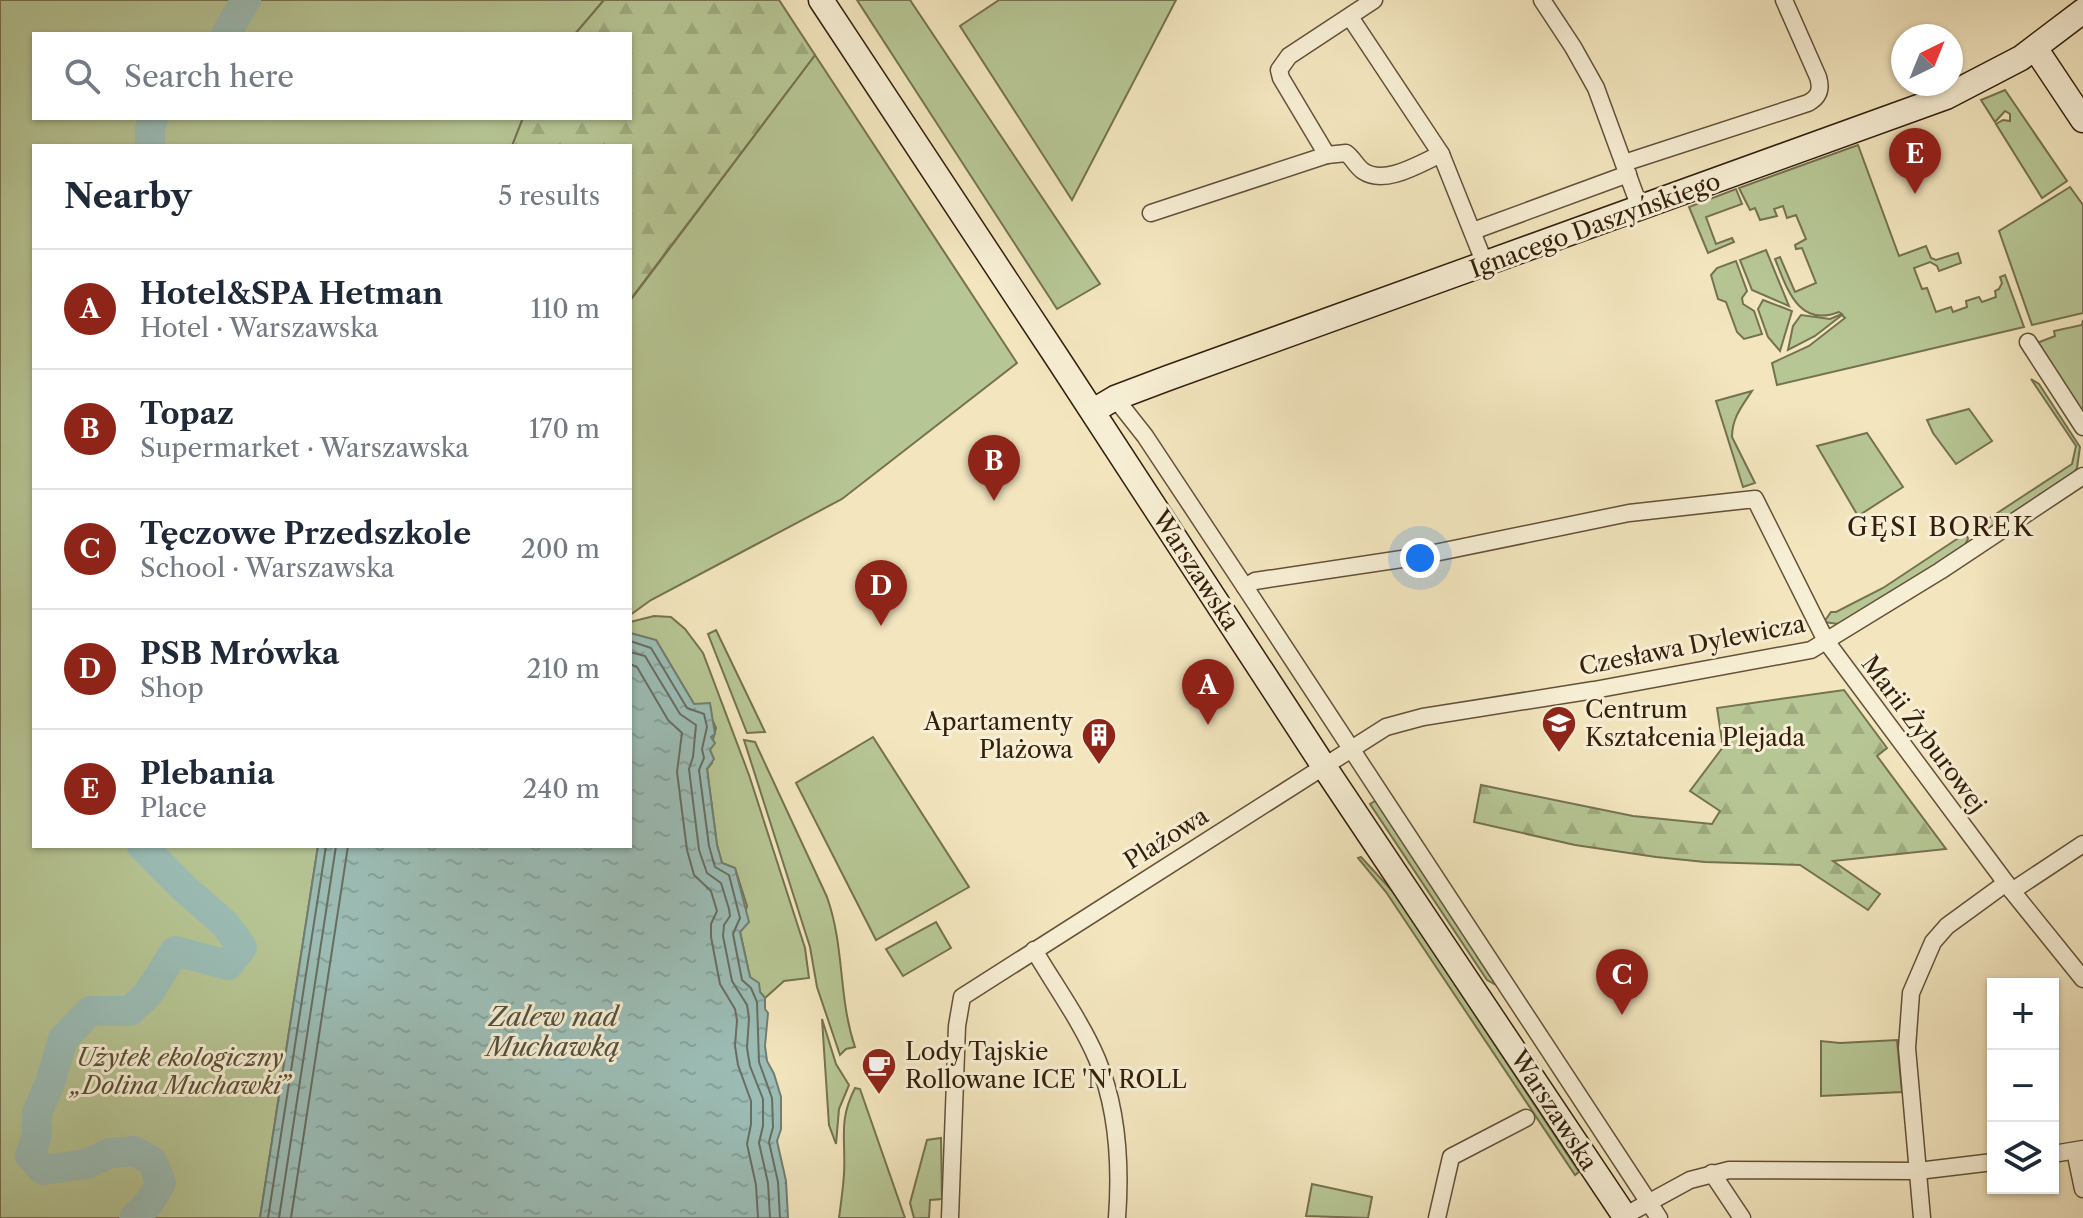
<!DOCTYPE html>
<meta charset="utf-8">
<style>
body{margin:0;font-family:"Libre Caslon Text",serif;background:#f6f6f7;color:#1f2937}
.controls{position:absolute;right:24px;bottom:24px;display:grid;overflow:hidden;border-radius:0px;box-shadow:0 2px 6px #0004}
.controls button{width:72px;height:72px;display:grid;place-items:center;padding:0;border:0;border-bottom:2px solid #e0e1e3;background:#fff;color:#1f2937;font:40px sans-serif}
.compass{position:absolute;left:1891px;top:24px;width:72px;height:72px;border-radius:50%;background:#fff;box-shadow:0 2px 6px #0004;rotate:43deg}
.you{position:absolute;left:1420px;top:558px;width:28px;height:28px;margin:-20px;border:6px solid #fff;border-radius:50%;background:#1a73e8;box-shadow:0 0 0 12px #1a73e833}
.badge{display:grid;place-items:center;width:52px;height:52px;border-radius:50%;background:#8f2418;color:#fff;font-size:26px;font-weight:700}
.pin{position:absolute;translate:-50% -66px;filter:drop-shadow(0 2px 4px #0008)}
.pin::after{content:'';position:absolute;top:42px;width:28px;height:24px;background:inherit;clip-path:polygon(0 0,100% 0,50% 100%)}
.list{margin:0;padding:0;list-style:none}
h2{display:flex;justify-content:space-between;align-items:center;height:104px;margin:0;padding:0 32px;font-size:34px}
h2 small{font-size:26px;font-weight:400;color:#747a83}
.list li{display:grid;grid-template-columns:52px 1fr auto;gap:24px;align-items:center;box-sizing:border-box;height:120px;padding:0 32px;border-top:2px solid #e0e1e3}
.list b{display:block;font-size:30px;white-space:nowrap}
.list p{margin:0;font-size:26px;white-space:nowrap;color:#747a83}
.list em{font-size:26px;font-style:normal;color:#747a83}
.icon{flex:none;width:44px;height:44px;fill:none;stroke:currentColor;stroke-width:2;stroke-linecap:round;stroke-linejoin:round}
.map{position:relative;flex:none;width:2083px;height:1218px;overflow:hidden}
.search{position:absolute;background:#fff;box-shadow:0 2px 6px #0004;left:32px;top:32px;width:600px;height:88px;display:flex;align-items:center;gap:20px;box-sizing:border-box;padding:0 28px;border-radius:0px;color:#747a83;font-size:30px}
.panel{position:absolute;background:#fff;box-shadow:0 2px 6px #0004;left:32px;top:144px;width:600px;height:704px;border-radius:0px}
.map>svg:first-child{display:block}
</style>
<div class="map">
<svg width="2083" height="1218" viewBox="0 0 2083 1218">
<defs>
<pattern id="forest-firs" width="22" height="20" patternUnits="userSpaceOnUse" patternTransform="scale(2)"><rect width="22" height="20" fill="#b7c695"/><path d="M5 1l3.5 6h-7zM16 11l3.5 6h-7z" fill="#9eaa7f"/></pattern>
<pattern id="water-ripples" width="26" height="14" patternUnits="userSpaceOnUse" patternTransform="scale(2)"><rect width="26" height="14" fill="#9cbeb7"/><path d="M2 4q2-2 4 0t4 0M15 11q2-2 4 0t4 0" fill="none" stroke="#87a39c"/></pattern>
</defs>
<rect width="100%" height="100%" fill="#f3e6bf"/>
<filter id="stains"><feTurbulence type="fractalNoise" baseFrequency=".0025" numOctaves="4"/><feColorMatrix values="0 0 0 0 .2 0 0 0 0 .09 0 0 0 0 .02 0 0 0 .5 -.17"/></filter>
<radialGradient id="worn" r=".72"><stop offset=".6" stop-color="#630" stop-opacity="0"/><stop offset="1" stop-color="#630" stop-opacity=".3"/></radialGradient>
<!-- green -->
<g fill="#b7c695" stroke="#757250" stroke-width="2">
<polygon points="0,0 604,0 575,34 34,34 34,118 523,118 512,146 34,146 34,846 318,846 260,1218 0,1218"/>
<polygon points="857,0 910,0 1100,284 1057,309"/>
<polygon points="999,0 1176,0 1072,200 960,26"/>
<polygon points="815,55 1017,363 842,499 651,600 630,615 630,301"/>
<polygon points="2005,90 2067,181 2042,198 1996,124 2003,120 2010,121 2010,114 2005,111 1995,122 1981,100"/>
<path d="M 1858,145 L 1899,256 L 1926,246 L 1931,258 L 1936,260 L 1958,253 L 1961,263 L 1939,271 L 1937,266 L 1930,262 L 1914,268 L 1922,289 L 1927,288 L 1936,312 L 1951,307 L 1953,312 L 1967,307 L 1966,301 L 1979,297 L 1982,302 L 1996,297 L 1995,291 L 1999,289 L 2002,283 L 2000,277 L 2005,275 L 2024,327 L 1777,385 L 1772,363 L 1809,346 L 1845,318 L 1842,315 L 1815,336 L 1788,350 L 1793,326 L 1801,315 L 1830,319 L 1842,314 L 1839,312 C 1798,328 1787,288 1775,259 L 1780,257 L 1795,292 L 1816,283 L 1802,248 L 1796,249 L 1795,245 L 1806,239 L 1796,215 L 1787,218 L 1783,206 L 1774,209 L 1777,216 L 1760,220 L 1755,208 L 1750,210 L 1739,188 Z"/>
<polygon points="2070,187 2083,205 2083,313 2032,325 1999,231"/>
<polygon points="1736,189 1742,204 1706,217 1716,244 1732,238 1734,242 1708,253 1689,207"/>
<polygon points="1766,250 1789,306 1752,290 1740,260"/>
<polygon points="1736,261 1747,291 1742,298 1743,304 1754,311 1762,334 1744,339 1737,332 1726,302 1718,299 1711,275 1717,268"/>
<polygon points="1763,300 1792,311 1780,351 1768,337 1758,309"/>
<polygon points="2083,320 2083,412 2037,343 2055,336 2054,331 2082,325"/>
<polygon points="2031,379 2039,384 2080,447 2077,468 2074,472 1990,528 1979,525 2072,464 2076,446"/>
<path d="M 1752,391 C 1742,406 1732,418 1732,437 L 1755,483 L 1743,487 L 1716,401 Z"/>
<polygon points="1969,409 1992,441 1956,464 1933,433 1927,420"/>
<polygon points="1867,433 1903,487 1858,516 1817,446"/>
<polygon points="1966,533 1968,539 1965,545 1852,619 1838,624 1824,622 1831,612 1836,612 1883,588"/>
<polygon points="654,616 671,617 685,629 703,653 749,775 805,948 809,978 784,981 765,998 760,992 758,983 750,977 740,932 747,906 735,868 722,863 717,845 707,769 712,763 710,750 716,728 713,721 694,704 656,640 630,633 630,622"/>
<polygon points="716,630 765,732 747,733 708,634"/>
<polygon points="873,737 969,887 876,940 796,783"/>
<path d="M 744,740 L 755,742 L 827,897 C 845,948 838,997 855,1047 L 846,1049 L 840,1055 L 817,987 L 810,947 Z"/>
<polygon points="1378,799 1478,951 1477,956 1496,985 1487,980 1370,804"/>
<polygon points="1361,857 1396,895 1579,1172 1575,1175 1386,892 1358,858"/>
<polygon points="936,922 951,948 903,976 886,949"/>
<polygon points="822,1019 836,1064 849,1085 839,1109 836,1144 829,1125"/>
<polygon points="1897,1040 1902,1092 1821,1096 1821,1041 1840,1043"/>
<path d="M 855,1088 L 860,1089 L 905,1218 L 839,1218 C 841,1203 843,1189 844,1174 C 846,1139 838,1121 855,1088 Z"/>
<polygon points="941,1138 942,1199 930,1200 929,1218 914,1218 910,1203 927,1140"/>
<polygon points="1312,1184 1372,1197 1368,1218 1306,1216"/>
</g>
<!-- forest -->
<g fill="url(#forest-firs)" stroke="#757250" stroke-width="2">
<polygon points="604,0 779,0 815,55 630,300 630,146 512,146 523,118 630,118 630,34 575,34"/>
<polygon points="1844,690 1887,748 1877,756 1946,849 1833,861 1880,894 1868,910 1800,865 1705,862 1656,857 1575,845 1474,822 1481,785 1633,816 1712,824 1720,811 1690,791 1723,747 1717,708"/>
</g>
<!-- water -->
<polygon fill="url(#water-ripples)" stroke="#727e73" stroke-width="2" points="630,633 656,640 694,704 710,703 715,734 711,737 715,743 710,750 714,759 707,769 717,845 722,863 735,868 749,922 740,932 750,977 759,983 760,992 765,998 765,1009 768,1013 765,1046 767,1061 774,1074 781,1097 781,1129 777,1141 786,1181 788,1218 260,1218 318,846 630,846"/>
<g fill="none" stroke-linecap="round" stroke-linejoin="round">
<!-- shore -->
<g stroke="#686e62" stroke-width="2">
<polyline points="630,641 651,648 687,708 704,714 707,727 702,749 704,758 699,770 709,846 715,867 729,875 740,918 733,934 742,980 751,988 757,1002 759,1062 772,1098 773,1127 769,1142 778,1182 780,1218"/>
<polyline points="630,652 645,656 680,714 696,725 693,757 689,769 699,850 707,873 721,883 729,909 730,916 724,925 723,936 732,981 747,1005 749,1018 747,1048 750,1066 763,1099 763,1126 759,1143 768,1183 770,1218"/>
<polyline points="630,664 637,667 668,720 682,733 677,772 687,850 694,875 711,891 717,911 711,924 711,937 720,984 735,1009 737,1020 735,1046 738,1065 751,1101 751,1124 747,1144 756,1185 758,1218"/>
<polyline points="268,1218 326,846"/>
<polyline points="279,1218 336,846"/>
<polyline points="291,1218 348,846"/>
</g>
<!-- river -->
<g stroke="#9cbeb7" stroke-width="30">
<polyline points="226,34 246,0"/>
<polyline points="150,146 150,130 153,118"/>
<polyline points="134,1218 149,1203 161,1183 152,1161 134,1151 110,1153 86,1164 43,1170 30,1156 37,1135 37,1113 50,1083 63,1039 90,1011 130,1011 148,994 175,951 228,965 242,947 225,924 185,889 142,846"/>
</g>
<!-- street casing -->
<g stroke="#635139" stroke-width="19">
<g id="street">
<path d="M 1374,0 L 1289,56 L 1279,70 L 1281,78 L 1327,155 L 1346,153 C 1353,158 1356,166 1363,171 C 1385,186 1421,163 1441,154"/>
<polyline points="1542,0 1573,47 1596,88 1640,208"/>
<polyline points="1350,17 1441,154 1485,264"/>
<path d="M 1624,163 L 1808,103 C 1819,97 1822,90 1818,77 L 1784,0"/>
<polyline points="1151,213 1327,155"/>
<polyline points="1473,231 1628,174"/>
<polyline points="2028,342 2083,427"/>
<polyline points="1115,398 1145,436 1245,587 1659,1218"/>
<polyline points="1245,587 1255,581 1415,557 1629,513 1755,499 1826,641 2012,891 2083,979"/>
<polyline points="2012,891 2083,844"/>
<path d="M 1034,950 C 1054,984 1082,1023 1097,1059 C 1118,1109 1121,1164 1117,1218"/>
<polyline points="2075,1151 2083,1189"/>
<polyline points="2053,1154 2083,1149"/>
<polyline points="1712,1173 1742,1218"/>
<polyline points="1624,1216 1690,1180 1729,1170 1918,1171 1993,1162"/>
<polyline points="950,1218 957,1026 962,997 1386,727 1423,717 1594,690 1811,650 1940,571 2083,476"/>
<polyline points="1437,1218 1451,1157 1526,1118"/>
<polyline points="1922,1218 1907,1048 1911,993 1933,942 1947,926 2006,883"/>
</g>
</g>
<!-- secondary casing -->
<g stroke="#331f0c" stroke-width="27">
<g id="secondary">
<polyline points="821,0 1058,359 1323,765 1626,1218"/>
<polyline points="2035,48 2083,120"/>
<polyline points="1093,411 1115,398 1168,378 1946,97 2021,58 2083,11"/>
</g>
</g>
<!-- street -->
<use href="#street" stroke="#f7efd5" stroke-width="16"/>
<!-- secondary -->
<use href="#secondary" stroke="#f7efd5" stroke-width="24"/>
</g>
<!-- icons -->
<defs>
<g id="school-pin" transform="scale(1.8)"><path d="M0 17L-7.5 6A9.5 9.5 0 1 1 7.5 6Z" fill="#8f2418" stroke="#f7efd5"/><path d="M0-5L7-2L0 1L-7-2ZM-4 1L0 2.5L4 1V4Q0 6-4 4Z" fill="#fff"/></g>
<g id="building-pin" transform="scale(1.8)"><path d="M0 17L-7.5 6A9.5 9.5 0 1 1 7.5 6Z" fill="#8f2418" stroke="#f7efd5"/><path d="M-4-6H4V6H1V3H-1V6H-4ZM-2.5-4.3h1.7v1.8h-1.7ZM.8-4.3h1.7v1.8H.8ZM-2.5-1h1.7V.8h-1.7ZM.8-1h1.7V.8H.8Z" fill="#fff"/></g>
<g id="cafe-pin" transform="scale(1.8)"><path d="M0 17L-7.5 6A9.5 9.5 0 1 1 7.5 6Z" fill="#8f2418" stroke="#f7efd5"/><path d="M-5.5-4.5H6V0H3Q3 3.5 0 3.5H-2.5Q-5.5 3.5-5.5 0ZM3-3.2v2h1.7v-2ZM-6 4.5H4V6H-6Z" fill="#fff"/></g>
</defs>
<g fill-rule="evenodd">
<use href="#school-pin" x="1559" y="723"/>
<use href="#building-pin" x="1099" y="735"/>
<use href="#cafe-pin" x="879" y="1065"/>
</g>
<g text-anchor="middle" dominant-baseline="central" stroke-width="6" stroke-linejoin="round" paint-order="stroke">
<!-- street labels -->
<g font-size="24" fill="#331f0c" stroke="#f7efd5">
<text transform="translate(1595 225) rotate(-20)">Ignacego Daszyńskiego</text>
<text transform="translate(1196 570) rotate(57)">Warszawska</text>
<text transform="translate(1692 645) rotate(-11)">Czesława Dylewicza</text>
<text transform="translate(1924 734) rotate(53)">Marii Żyburowej</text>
<text transform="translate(1166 838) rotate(-32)">Plażowa</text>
<text transform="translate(1554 1110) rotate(57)">Warszawska</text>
</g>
<!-- poi labels -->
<g font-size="24" fill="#331f0c" stroke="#f7efd5" text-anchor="start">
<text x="1585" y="709">Centrum<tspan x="1585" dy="28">Kształcenia Plejada</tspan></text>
<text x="1073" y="721" text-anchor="end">Apartamenty<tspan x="1073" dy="28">Plażowa</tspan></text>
<text x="905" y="1051">Lody Tajskie<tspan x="905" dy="28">Rollowane ICE 'N' ROLL</tspan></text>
</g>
<!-- park labels -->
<g font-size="24" font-style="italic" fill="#5b5135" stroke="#f7efd5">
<text x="180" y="1057">Użytek ekologiczny<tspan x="180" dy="28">„Dolina Muchawki”</tspan></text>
</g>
<!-- neighbourhood labels -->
<g font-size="26" letter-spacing="2" fill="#331f0c" stroke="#f7efd5">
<text x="1941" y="527">GĘSI BOREK</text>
</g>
<!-- water labels -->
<g font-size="26" font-style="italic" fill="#524f3f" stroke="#f7efd5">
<text x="553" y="1017">Zalew nad<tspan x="553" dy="30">Muchawką</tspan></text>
</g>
</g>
<rect width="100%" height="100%" filter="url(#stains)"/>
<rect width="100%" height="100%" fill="url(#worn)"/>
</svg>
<div class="controls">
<button>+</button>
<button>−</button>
<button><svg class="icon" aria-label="layers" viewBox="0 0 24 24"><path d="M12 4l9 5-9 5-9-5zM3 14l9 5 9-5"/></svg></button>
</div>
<svg class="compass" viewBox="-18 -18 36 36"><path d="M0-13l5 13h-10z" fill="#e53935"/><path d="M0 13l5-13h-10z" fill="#747a83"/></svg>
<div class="you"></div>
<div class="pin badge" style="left:1208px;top:725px">A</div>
<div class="pin badge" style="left:994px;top:501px">B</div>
<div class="pin badge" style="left:1622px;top:1015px">C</div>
<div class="pin badge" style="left:881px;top:626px">D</div>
<div class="pin badge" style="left:1915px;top:194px">E</div>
<div class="search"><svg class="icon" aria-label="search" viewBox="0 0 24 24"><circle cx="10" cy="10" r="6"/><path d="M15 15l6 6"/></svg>Search here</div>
<section class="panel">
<h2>Nearby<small>5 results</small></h2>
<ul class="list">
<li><span class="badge">A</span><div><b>Hotel&amp;SPA Hetman</b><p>Hotel · Warszawska</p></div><em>110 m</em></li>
<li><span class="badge">B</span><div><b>Topaz</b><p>Supermarket · Warszawska</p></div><em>170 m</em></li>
<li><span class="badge">C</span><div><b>Tęczowe Przedszkole</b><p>School · Warszawska</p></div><em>200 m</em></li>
<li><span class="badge">D</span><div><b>PSB Mrówka</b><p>Shop</p></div><em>210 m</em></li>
<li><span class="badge">E</span><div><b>Plebania</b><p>Place</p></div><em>240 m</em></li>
</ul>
</section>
</div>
